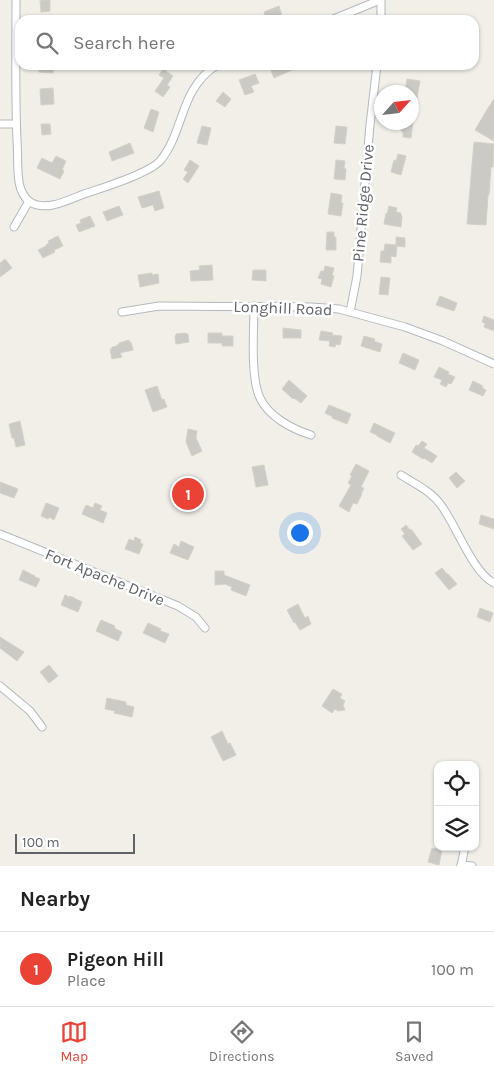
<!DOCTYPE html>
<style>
body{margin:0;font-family:Karla,sans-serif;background:#f2f2f2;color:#222}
.controls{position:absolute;right:15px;bottom:15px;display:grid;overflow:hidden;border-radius:10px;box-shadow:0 1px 4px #0004}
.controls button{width:45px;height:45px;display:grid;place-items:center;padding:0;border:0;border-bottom:1px solid #e0e0e0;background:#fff;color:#222;font:25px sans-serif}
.compass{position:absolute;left:374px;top:85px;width:45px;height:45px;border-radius:50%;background:#fff;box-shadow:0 1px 4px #0004;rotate:63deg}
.scale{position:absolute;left:15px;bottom:12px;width:120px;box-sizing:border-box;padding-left:5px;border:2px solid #5f6368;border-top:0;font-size:14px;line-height:18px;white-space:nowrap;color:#5f6368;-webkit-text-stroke:4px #fff;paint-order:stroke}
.you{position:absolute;left:299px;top:532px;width:18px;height:18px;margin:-12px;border:4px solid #fff;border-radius:50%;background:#1a73e8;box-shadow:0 0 0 8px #1a73e833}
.badge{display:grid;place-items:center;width:32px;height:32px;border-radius:50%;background:#ea4335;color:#fff;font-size:16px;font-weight:700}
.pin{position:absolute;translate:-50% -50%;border:2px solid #fff;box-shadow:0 1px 5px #0006}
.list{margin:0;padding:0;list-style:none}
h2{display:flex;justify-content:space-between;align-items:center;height:65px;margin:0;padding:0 20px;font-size:21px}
h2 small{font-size:16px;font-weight:400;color:#767676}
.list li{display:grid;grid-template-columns:32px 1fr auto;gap:15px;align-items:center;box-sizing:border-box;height:75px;padding:0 20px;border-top:1px solid #e0e0e0}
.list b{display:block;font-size:19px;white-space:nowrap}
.list p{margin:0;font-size:16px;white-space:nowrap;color:#767676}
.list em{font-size:16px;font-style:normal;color:#767676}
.icon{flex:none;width:28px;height:28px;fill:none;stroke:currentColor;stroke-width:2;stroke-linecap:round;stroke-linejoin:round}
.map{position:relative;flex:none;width:494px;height:866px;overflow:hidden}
.search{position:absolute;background:#fff;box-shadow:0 1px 4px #0004;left:15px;right:15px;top:15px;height:55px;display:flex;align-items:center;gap:12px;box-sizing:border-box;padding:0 18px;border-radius:15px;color:#767676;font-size:19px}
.sheet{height:140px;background:#fff}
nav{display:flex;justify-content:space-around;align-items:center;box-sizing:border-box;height:70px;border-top:1px solid #e0e0e0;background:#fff;font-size:14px;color:#767676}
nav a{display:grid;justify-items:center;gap:2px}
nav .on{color:#ea4335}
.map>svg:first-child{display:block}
</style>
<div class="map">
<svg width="494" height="866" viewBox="0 0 494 866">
<rect width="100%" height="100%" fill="#f1efe8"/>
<!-- building -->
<g fill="#cccac5" stroke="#d6d1c6">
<polygon points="40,0 50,0 50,11 41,12"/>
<polygon points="279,6 282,16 272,20 271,17 266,19 264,12"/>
<polygon points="39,65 54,65 53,73 39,72"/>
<polygon points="277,65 289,65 292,70 274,78 270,68"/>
<polygon points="163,69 173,76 167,85 170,87 163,97 155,91 164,78 159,75"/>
<polygon points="255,74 259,83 251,86 254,92 245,95 239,80"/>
<polygon points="407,79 420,81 417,98 412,97 412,92 405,92"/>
<polygon points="53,88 54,104 41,105 40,89"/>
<polygon points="223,92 231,99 225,107 216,101"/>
<polygon points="494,99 494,141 475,130 488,108"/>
<polygon points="151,109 159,112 153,132 144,128"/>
<polygon points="403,122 413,122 411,138 403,137 403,132 401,131"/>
<polygon points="41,124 50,124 51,134 42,135"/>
<polygon points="202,126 211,128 207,145 197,143"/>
<polygon points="336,126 347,127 345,144 334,143"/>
<polygon points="474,142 494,144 493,167 491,167 489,195 488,195 486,225 467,224"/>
<polygon points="130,143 134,153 112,161 109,152"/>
<polygon points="398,154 406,156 401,175 391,172 394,160 396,161"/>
<polygon points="56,156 66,161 62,170 64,171 60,179 37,168 42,158 52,163"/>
<polygon points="190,160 199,166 188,183 183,179 188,172 184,170"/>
<polygon points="336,160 345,161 344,168 346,169 345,180 334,179"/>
<polygon points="159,191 164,208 155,211 153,205 142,208 138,197"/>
<polygon points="331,193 342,195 341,203 343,203 341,216 328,214"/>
<polygon points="119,206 123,215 107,221 103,212"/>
<polygon points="389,206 397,208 396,212 401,213 401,215 402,216 401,227 384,224 386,213 387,214"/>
<polygon points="90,216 95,226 79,232 76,225 81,223 80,220"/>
<polygon points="327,232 334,232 334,237 336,237 336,250 326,250"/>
<polygon points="58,236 63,246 54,250 55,252 43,258 38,250 46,246 46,245 49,243 48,241"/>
<polygon points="396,237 405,238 405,247 397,246 396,257 391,256 391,263 380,262 381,251 384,251 385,244 396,245"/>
<polygon points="5,259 12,268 0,277 0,263"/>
<polygon points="212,265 213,280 191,281 190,271 200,270 199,266"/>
<polygon points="325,266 334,268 332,275 334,276 331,287 321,284 322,279 318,278 321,271 324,271"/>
<polygon points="253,270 266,270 266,281 252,280"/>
<polygon points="152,273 152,275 158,274 159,283 140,287 138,275"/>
<polygon points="381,277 390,278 388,295 379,294"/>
<polygon points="440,296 457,303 454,311 436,305"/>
<polygon points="484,316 494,320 494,331 484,327 485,323 482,322"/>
<polygon points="283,328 301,330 301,338 283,338"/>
<polygon points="321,331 333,333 332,335 342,336 340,345 336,344 335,347 329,346 330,341 319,340"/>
<polygon points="186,333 187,334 188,334 189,342 176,344 175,336 176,335 176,334"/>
<polygon points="208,333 222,333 222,336 233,336 233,346 222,346 222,343 208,343"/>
<polygon points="364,336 375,339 374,341 382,344 380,352 361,346"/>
<polygon points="129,340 129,342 131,342 133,350 120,353 122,357 112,359 110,349 112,349 112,347 117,346 117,345 119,344 119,343"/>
<polygon points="403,353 419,360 415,370 399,363"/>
<polygon points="439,367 449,372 448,374 455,377 451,384 448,383 446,387 440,384 442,380 434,377"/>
<polygon points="289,380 307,396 301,403 294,398 293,399 282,389"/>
<polygon points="473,381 483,386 482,388 486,390 483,396 469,390"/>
<polygon points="157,386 162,400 164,399 167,407 153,412 145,390"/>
<polygon points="329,405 351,414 347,424 332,418 333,417 325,413"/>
<polygon points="20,421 25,445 16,447 14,438 12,438 9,424"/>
<polygon points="374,423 395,433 390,443 377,436 377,435 370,432"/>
<polygon points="188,429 197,431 196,438 202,451 192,456 186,442"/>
<polygon points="422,441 427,444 424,448 437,456 432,463 424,458 423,459 412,452 416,445 418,446"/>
<polygon points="356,464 369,471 361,487 364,488 361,494 362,494 357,504 353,503 349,512 339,506 351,485 348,483 352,476 350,475"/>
<polygon points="264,465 268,485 256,487 252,467"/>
<polygon points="456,472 465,481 457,488 449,478"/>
<polygon points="0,482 18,489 14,498 0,493"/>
<polygon points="46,503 59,508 54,520 49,517 48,519 41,516"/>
<polygon points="95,503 102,506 100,510 107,513 103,523 82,514 86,505 93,508"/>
<polygon points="481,515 494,519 494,529 479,524"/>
<polygon points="406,525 410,530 411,529 422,544 413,550 402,536 405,534 401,529"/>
<polygon points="135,537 141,540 140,543 143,544 139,554 125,549 129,539 134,541"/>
<polygon points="181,541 194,547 188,560 170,553 174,544 179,547"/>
<polygon points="442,568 447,574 448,574 457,584 449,590 435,573"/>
<polygon points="23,570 35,576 35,577 40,579 36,587 19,580"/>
<polygon points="215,571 224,571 224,575 250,585 246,596 231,590 232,587 225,584 215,585"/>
<polygon points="65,595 69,597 70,596 82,602 78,612 61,605"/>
<polygon points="298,604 305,618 308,616 311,624 300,630 295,622 294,623 287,610"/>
<polygon points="480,608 493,613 490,622 477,617"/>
<polygon points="101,620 115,626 114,628 122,632 118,641 96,631"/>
<polygon points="148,623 161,629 160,631 169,634 165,643 143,633"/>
<polygon points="0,637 24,652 17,661 0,648"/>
<polygon points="49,665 58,676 49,683 40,672"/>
<polygon points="333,689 342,694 340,698 345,701 343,705 345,710 338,711 335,709 332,713 322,706"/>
<polygon points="107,698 126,702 126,705 134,707 132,717 114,713 115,711 105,709"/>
<polygon points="222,731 228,744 230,743 236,755 223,761 211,737"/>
<polygon points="432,848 442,850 439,865 428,862"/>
</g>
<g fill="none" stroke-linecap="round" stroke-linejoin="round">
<!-- street casing -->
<g stroke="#b5b8bc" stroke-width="9">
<g id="street">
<path d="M 16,0 C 16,47 15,94 17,140 C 18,154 17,169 19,182 C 20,189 24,198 30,202 C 46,212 68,200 84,194 C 102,188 148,174 160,161 C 185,131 179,89 217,65"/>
<polyline points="381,0 381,20"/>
<polyline points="331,20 380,0"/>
<polyline points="0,124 16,124"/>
<polyline points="14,227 29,201"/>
<path d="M 254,306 C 254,330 250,377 260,398 C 269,417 292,429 311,435"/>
<polyline points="122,312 159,306 311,307 339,309 405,327 443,341 494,364"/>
<polyline points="350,312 357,276 370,125 377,65"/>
<path d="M 401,475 C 415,484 431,491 441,505 C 456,525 473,573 494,583"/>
<polyline points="0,534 178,606 196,617 205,628"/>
<polyline points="0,686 30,711 42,727"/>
<polyline points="461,865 472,866"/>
<polyline points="461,866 465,847"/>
</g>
</g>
<!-- street -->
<use href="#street" stroke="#fff" stroke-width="7"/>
</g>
<g text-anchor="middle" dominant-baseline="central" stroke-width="5" stroke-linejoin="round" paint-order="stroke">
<!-- street labels -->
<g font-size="16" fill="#5f6368" stroke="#fff">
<text transform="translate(363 203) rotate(-85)">Pine Ridge Drive</text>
<text transform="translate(283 308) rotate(2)">Longhill Road</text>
<text transform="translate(105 577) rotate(22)">Fort Apache Drive</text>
</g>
</g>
</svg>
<div class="controls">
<button><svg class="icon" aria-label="locate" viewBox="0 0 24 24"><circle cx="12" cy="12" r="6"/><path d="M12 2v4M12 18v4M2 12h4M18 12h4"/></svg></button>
<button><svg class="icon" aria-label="layers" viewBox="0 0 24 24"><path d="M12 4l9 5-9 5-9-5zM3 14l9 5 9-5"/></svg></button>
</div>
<svg class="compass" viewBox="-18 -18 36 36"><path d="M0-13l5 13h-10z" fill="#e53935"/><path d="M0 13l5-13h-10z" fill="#767676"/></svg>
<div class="scale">100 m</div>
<div class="you"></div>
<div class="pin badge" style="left:188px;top:494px">1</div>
<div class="search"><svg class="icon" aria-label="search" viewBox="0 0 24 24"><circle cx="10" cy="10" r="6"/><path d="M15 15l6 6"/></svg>Search here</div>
</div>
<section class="sheet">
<h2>Nearby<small></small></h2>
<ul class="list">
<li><span class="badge">1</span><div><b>Pigeon Hill</b><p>Place</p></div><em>100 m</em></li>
</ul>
</section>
<nav>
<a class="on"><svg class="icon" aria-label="map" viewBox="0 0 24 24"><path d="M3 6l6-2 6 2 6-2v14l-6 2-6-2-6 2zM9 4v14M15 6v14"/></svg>Map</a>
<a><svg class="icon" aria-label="directions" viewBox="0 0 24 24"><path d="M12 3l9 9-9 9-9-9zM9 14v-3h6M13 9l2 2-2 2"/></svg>Directions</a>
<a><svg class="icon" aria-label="saved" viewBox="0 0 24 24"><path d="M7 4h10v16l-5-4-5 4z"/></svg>Saved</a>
</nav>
